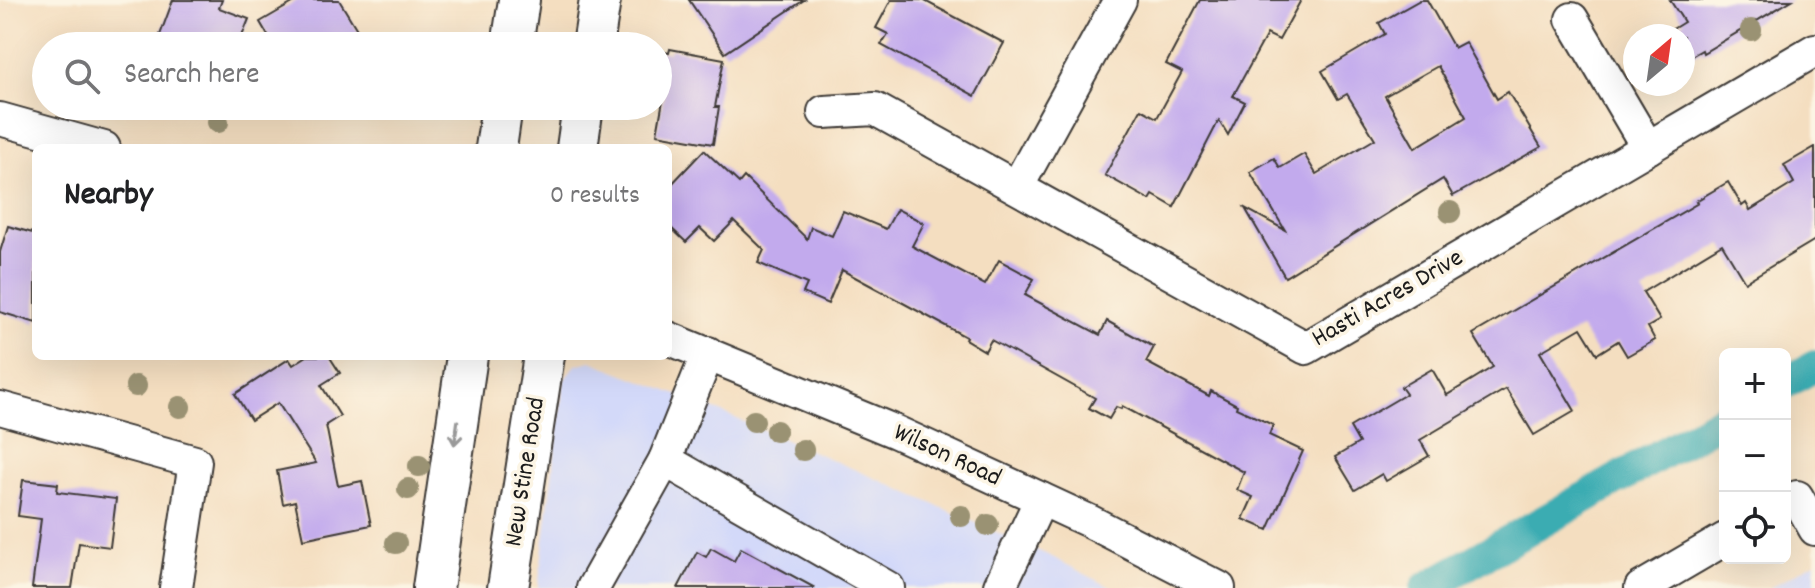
<!DOCTYPE html>
<meta charset="utf-8">
<style>
body{margin:0;font-family:Dekko,sans-serif;background:#f2f2f2;color:#202124}
.controls{position:absolute;right:24px;bottom:24px;display:grid;overflow:hidden;border-radius:12px;box-shadow:0 8px 32px #0002}
.controls button{width:72px;height:72px;display:grid;place-items:center;padding:0;border:0;border-bottom:2px solid #e0e0e0;background:#fff;color:#202124;font:40px sans-serif}
.compass{position:absolute;left:1623px;top:24px;width:72px;height:72px;border-radius:50%;background:#fff;box-shadow:0 8px 32px #0002;rotate:29deg}
.list{margin:0;padding:0;list-style:none}
h2{display:flex;justify-content:space-between;align-items:center;height:104px;margin:0;padding:0 32px;font-size:34px}
h2 small{font-size:26px;font-weight:400;color:#757577}
.icon{flex:none;width:44px;height:44px;fill:none;stroke:currentColor;stroke-width:2;stroke-linecap:round;stroke-linejoin:round}
.map{position:relative;flex:none;width:1815px;height:588px;overflow:hidden}
.search{position:absolute;background:#fff;box-shadow:0 8px 32px #0002;left:32px;top:32px;width:640px;height:88px;display:flex;align-items:center;gap:20px;box-sizing:border-box;padding:0 28px;border-radius:44px;color:#757577;font-size:30px}
.panel{position:absolute;background:#fff;box-shadow:0 8px 32px #0002;left:32px;top:144px;width:640px;height:216px;border-radius:12px}
.map>svg:first-child{display:block}
</style>
<div class="map">
<svg width="1815" height="588" viewBox="0 0 1815 588">
<rect width="100%" height="100%" fill="#fcf5e5"/>
<filter id="ink" filterUnits="userSpaceOnUse"><feTurbulence type="fractalNoise" baseFrequency=".0125" numOctaves="2"/><feDisplacementMap in="SourceGraphic" scale="16" xChannelSelector="R" yChannelSelector="G"/><feConvolveMatrix kernelMatrix="1 2 1 2 8 2 1 2 1" color-interpolation-filters="sRGB"/></filter>
<filter id="wash" filterUnits="userSpaceOnUse"><feTurbulence type="fractalNoise" baseFrequency=".006" numOctaves="4" result="noise"/><feDisplacementMap in="SourceGraphic" scale="32" xChannelSelector="R" yChannelSelector="G"/><feGaussianBlur stdDeviation="1.8" result="paint"/><feColorMatrix in="noise" values="0 0 0 0 0 0 0 0 0 0 0 0 0 0 0 0 0 1.4 0 .05"/><feComposite in="paint" operator="in"/></filter>
<g filter="url(#wash)">
<rect width="100%" height="100%" fill="#f4dec0"/>
<!-- built -->
<g fill="#d3d9f9">
<polygon points="591,361 723,413 893,486 1050,556 1112,588 538,588 564,380 576,365"/>
<polygon points="1815,562 1815,588 1769,588"/>
</g>
<g fill="none" stroke-linecap="round" stroke-linejoin="round">
<!-- canal -->
<g stroke="#3aacb2" stroke-width="32">
<polyline points="1785,383 1815,366"/>
<polyline points="1426,588 1725,418"/>
</g>
</g>
<g id="blocks">
<!-- building -->
<g fill="#c2aaed" fill-rule="evenodd">
<polygon points="173,0 222,0 219,8 249,19 238,46 156,46"/>
<polygon points="298,0 339,0 367,46 274,46 260,22"/>
<polygon points="689,0 804,0 725,53"/>
<polygon points="891,0 923,0 1004,43 975,96 881,45 888,34 876,28"/>
<polygon points="1200,0 1301,0 1279,40 1267,34 1233,96 1245,102 1228,135 1219,120 1174,207 1153,195 1150,200 1105,175 1141,109 1157,118 1182,72 1166,64"/>
<path d="M 1420,0 L 1427,0 L 1454,48 L 1465,42 L 1497,99 L 1508,92 L 1541,147 L 1453,196 L 1443,179 L 1285,277 L 1245,208 L 1285,230 L 1250,172 L 1274,158 L 1280,168 L 1304,154 L 1316,174 L 1375,139 L 1347,94 L 1338,99 L 1322,71 L 1385,34 L 1379,23 ZM 1438,66 L 1466,117 L 1415,148 L 1385,96 Z"/>
<polygon points="1670,0 1792,0 1703,53 1702,50 1688,58 1683,50 1683,36 1674,36 1671,30 1684,22"/>
<polygon points="670,49 724,59 715,107 719,107 713,144 657,134 665,89 658,88 658,51 669,53"/>
<polygon points="1815,147 1815,240 1745,282 1722,244 1643,292 1660,320 1648,327 1655,340 1627,356 1618,341 1597,354 1581,328 1540,352 1575,411 1534,435 1506,389 1420,440 1429,456 1386,481 1382,474 1355,490 1335,457 1359,443 1350,427 1406,394 1401,387 1432,369 1447,395 1493,367 1473,334 1698,203 1696,201 1728,182 1742,206 1746,203 1750,210 1794,183 1784,165"/>
<polygon points="704,150 739,183 744,177 807,239 811,227 832,236 843,211 886,229 897,209 924,223 912,246 985,285 999,260 1034,279 1025,295 1100,335 1107,321 1154,347 1146,362 1209,396 1211,391 1237,405 1236,408 1273,425 1269,435 1303,451 1268,530 1243,519 1253,497 1237,490 1244,472 1122,406 1121,409 1116,407 1109,419 1089,408 1095,398 991,340 985,351 965,339 966,337 842,270 828,304 803,293 807,284 758,263 764,250 734,221 714,241 700,228 686,242 668,225 668,188"/>
<polygon points="8,226 36,234 36,323 0,312 0,252"/>
<polygon points="307,356 329,356 340,373 321,385 340,416 326,425 338,486 362,481 371,525 303,539 295,501 283,504 277,471 316,463 278,403 251,420 235,394 289,359 293,365"/>
<polygon points="23,480 58,484 57,492 116,499 110,547 79,543 72,588 32,588 41,519 18,516"/>
<polygon points="711,548 734,561 741,548 815,588 678,588 697,552 706,557"/>
</g>
</g>
</g>
<g filter="url(#ink)">
<use href="#blocks" fill-opacity="0" stroke="#3c3935" stroke-width="2"/>
<g fill="none" stroke-linecap="round" stroke-linejoin="round">
<!-- minor casing -->
<g stroke="#3c3935" stroke-width="36">
<g id="minor">
<polyline points="1572,19 1648,148"/>
<polyline points="824,112 875,109 1306,348 1815,50"/>
<polyline points="0,119 104,148"/>
<polyline points="1017,187 1120,0"/>
<polyline points="668,338 896,432 1089,521 1219,588"/>
<polyline points="708,353 665,460 888,588"/>
<polyline points="0,408 195,462 176,588"/>
<polyline points="1797,497 1815,529"/>
<polyline points="1000,586 1041,499"/>
<polyline points="593,588 665,460"/>
<polyline points="1641,588 1725,539"/>
</g>
</g>
<!-- major casing -->
<g stroke="#3c3935" stroke-width="44">
<g id="major">
<polyline points="512,46 519,0"/>
<polyline points="593,46 600,0"/>
<polyline points="496,148 502,106"/>
<polyline points="577,148 583,106"/>
<polyline points="433,588 467,356"/>
<polyline points="508,588 544,356"/>
</g>
</g>
<!-- minor -->
<use href="#minor" stroke="#fff" stroke-width="32"/>
<!-- major -->
<use href="#major" stroke="#fff" stroke-width="40"/>
</g>
<!-- trees -->
<g fill="#9a9273">
<circle cx="1751" cy="30" r="11"/>
<circle cx="218" cy="122" r="11"/>
<circle cx="1450" cy="212" r="11"/>
<circle cx="136" cy="386" r="11"/>
<circle cx="180" cy="407" r="11"/>
<circle cx="754" cy="421" r="11"/>
<circle cx="776" cy="431" r="11"/>
<circle cx="803" cy="450" r="11"/>
<circle cx="419" cy="466" r="11"/>
<circle cx="408" cy="489" r="11"/>
<circle cx="961" cy="516" r="11"/>
<circle cx="988" cy="525" r="11"/>
<circle cx="396" cy="543" r="11"/>
</g>
<!-- one-way arrows -->
<defs><path id="oneway-shaft" d="M-6 0H5M1.5-3L5.5 0L1.5 3" fill="none" stroke-width="1.6" stroke-linecap="round" stroke-linejoin="round" transform="scale(2)"/></defs>
<use stroke="#999" href="#oneway-shaft" transform="translate(456 433) rotate(98)"/>
</g>
<g text-anchor="middle" dominant-baseline="central" stroke-width="7" stroke-linejoin="round" paint-order="stroke">
<!-- street labels -->
<g font-size="26" fill="#1c1c1c" stroke="#fcf5e5">
<text transform="translate(1388 299) rotate(-30)">Hasti Acres Drive</text>
<text transform="translate(947 456) rotate(25)">Wilson Road</text>
<text transform="translate(526 472) rotate(-81)">New Stine Road</text>
</g>
</g>
</svg>
<div class="controls">
<button>+</button>
<button>−</button>
<button><svg class="icon" aria-label="locate" viewBox="0 0 24 24"><circle cx="12" cy="12" r="6"/><path d="M12 2v4M12 18v4M2 12h4M18 12h4"/></svg></button>
</div>
<svg class="compass" viewBox="-18 -18 36 36"><path d="M0-13l5 13h-10z" fill="#e53935"/><path d="M0 13l5-13h-10z" fill="#757577"/></svg>
<div class="search"><svg class="icon" aria-label="search" viewBox="0 0 24 24"><circle cx="10" cy="10" r="6"/><path d="M15 15l6 6"/></svg>Search here</div>
<section class="panel">
<h2>Nearby<small>0 results</small></h2>
<ul class="list">
</ul>
</section>
</div>
